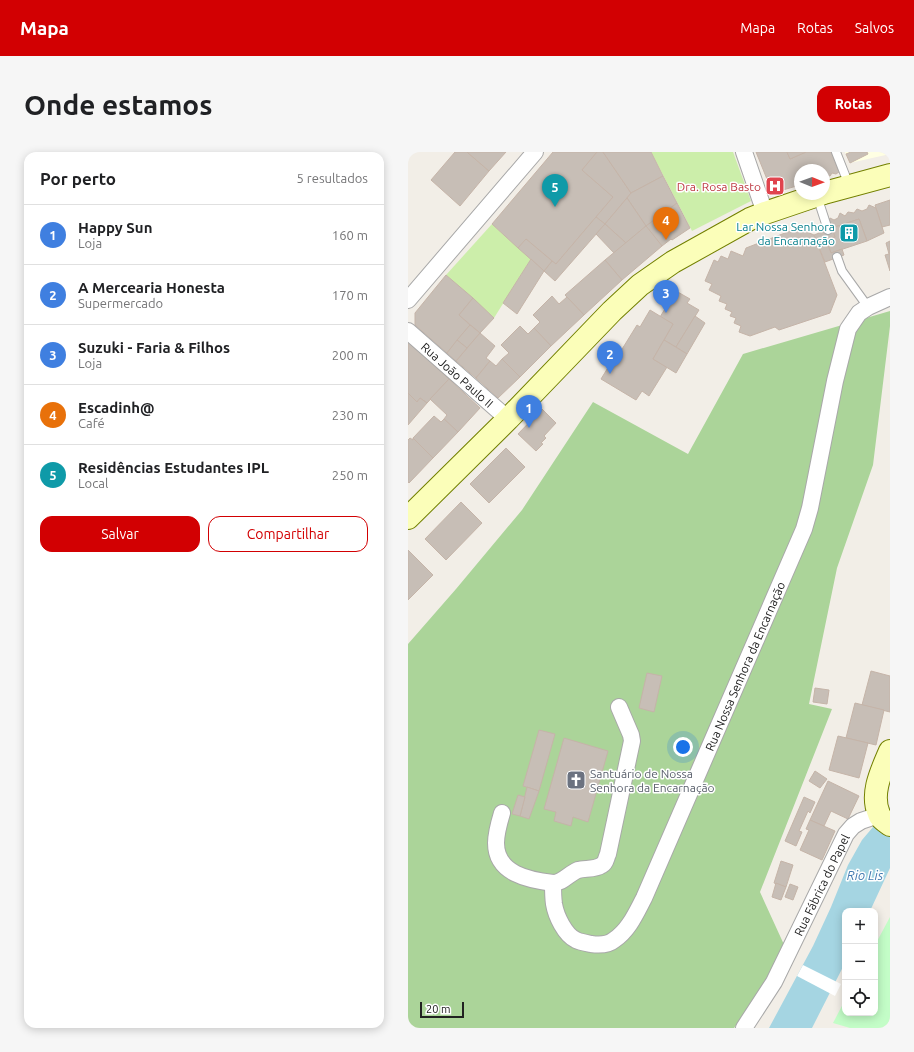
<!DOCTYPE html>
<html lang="pt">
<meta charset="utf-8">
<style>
body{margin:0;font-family:Ubuntu,sans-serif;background:#f6f6f6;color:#202124}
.controls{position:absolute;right:12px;bottom:12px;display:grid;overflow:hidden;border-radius:8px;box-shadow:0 2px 10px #0003}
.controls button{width:36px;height:36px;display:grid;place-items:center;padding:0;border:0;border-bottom:1px solid #e0e0e0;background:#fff;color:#202124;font:20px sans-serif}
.compass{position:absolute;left:386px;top:12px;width:36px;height:36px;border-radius:50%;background:#fff;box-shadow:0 2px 10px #0003;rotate:91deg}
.scale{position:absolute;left:12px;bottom:10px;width:44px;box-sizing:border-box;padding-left:4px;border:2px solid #212121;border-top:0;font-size:11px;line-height:14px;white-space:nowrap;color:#212121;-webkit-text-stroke:3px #fff;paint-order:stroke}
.you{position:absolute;left:275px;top:595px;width:14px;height:14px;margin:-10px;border:3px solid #fff;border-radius:50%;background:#1a73e8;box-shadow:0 0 0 6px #1a73e833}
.badge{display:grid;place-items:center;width:26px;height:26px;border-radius:50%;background:#d20002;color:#fff;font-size:13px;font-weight:700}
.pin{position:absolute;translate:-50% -33px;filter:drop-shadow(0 1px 2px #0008)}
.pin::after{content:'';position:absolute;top:21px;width:14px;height:12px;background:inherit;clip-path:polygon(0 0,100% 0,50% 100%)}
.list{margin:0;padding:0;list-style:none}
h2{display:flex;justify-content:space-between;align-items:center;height:52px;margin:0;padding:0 16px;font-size:17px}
h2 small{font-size:13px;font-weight:400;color:#757577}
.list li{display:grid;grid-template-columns:26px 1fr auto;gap:12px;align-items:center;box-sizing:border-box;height:60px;padding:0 16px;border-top:1px solid #e0e0e0}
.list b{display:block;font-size:15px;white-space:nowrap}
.list p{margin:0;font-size:13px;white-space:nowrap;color:#757577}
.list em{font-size:13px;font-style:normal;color:#757577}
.actions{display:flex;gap:8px;padding:12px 16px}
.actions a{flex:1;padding:9px 0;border:1px solid #d20002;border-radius:12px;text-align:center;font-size:14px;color:#d20002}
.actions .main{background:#d20002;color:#fff}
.icon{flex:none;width:22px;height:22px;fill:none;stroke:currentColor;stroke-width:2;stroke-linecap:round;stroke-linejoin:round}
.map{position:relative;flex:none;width:482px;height:876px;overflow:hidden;border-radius:12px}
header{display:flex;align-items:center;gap:24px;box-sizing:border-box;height:56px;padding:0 20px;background:#d20002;color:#fff}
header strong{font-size:19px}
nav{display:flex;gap:22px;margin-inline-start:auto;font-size:14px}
.intro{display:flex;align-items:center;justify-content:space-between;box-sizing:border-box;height:96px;padding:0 24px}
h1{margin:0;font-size:28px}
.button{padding:10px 18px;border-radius:12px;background:#d20002;color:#fff;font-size:14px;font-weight:700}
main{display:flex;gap:24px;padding:0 24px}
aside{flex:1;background:#fff;border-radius:12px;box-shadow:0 2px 10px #0003}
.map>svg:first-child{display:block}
</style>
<header>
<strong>Mapa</strong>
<nav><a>Mapa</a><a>Rotas</a><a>Salvos</a></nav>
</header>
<div class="intro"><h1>Onde estamos</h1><a class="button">Rotas</a></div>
<main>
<aside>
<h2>Por perto<small>5 resultados</small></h2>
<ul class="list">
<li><span class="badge" style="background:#3f7fe0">1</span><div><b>Happy Sun</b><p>Loja</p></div><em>160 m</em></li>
<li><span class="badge" style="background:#3f7fe0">2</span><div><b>A Mercearia Honesta</b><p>Supermercado</p></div><em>170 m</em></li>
<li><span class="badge" style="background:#3f7fe0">3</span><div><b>Suzuki - Faria &amp; Filhos</b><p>Loja</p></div><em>200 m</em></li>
<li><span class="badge" style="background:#e8710a">4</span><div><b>Escadinh@</b><p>Café</p></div><em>230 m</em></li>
<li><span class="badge" style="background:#0f9aa8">5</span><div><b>Residências Estudantes IPL</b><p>Local</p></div><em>250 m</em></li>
</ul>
<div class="actions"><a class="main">Salvar</a><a>Compartilhar</a></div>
</aside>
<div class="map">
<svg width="482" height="876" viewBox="0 0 482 876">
<rect width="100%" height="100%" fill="#f2eee7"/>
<!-- education -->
<polygon fill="#ffffe3" points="437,0 482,0 482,2 442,11"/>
<!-- grass -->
<g fill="#cea">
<polygon points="243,0 325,0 343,49 284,79"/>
<polygon points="84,72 123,107 86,166 38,123"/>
</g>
<!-- forest -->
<polygon fill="#abd499" points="482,159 482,174 465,313 429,416 401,552 424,557 352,740 378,797 332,868 326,876 0,876 0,492 48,437 114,358 185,250 280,302 335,202"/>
<!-- park -->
<polygon fill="#c3fdc7" points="482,765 482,876 442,876 425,871 437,848 437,861 467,861 467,793"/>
<!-- water -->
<polygon fill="#a5d5e2" points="482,655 482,716 462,759 437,759 437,811 404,876 361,876 405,794 423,755 440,713 454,688"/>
<!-- pier -->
<polygon fill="#fff" points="395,813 433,832 427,844 389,824"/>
<!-- building -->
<g fill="#c7beb6" stroke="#c5b4a8">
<polygon points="47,0 59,0 81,19 52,54 23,28"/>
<polygon points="59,0 98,0 81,19"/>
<polygon points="145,0 189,0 174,18 205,45 148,112 118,87 110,96 84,72"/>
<polygon points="189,0 195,0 223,41 197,72 188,65 205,45 174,18"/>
<polygon points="195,0 243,0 255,24 223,41"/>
<polygon points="348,0 379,0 382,7 398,0 423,0 431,20 428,22 424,21 422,24 419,23 416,25 416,18 392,18 392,33 368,40 363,37"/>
<polygon points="379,0 398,0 382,7"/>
<polygon points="443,0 459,0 460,2 442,11 438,2"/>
<polygon points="255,24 269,51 238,74 219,46 223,41"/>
<polygon points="219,46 238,74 218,91 197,72"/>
<polygon points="482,48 482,73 474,75 467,53"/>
<polygon points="269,51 282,76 264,88 263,87 254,94 238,74"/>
<polygon points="461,53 468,56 476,81 459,89 451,67 424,76 423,72 420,71 422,66 426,68 430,66 432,61 437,64 440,60 446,61 449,57 454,59 459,57"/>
<polygon points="188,65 197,72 147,129 136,119 144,109 148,112"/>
<polygon points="451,67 459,89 423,101 418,88 427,85 424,76"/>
<polygon points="197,72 218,91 206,101 188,82"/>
<polygon points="238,74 254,94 214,128 197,108"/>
<polygon points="390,76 406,83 429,143 422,161 371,178 367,175 342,184 331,180 333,174 326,171 328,166 322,164 324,160 317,157 319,152 311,149 313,144 301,138 304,132 297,129 306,108 310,110 313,104 320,107 323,99 335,104 338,96"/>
<polygon points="424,76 427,85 418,88 423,101 434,97 436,103 417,110 406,83"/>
<polygon points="118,87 144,109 136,119 110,96"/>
<polygon points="482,89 482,119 477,103 481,102 478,91"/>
<polygon points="123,107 136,119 109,162 95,151"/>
<polygon points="197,108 214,128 176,163 157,143"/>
<polygon points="38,123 65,146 51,163 62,173 39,201 7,173 7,161"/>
<polygon points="268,139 282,147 279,151 291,158 268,195 256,188 265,172 252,165"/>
<polygon points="144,144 151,152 159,145 176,163 143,194 126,176 132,170 125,163"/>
<polygon points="65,146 86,166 72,181 51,163"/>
<polygon points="242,158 265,172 245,207 259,215 241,244 234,239 228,248 193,227 201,214 203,215 229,173 232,175"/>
<polygon points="287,164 297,171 279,202 268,195"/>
<polygon points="62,173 72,181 59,196 49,188"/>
<polygon points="112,174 120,182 126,176 143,194 112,225 94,207 101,201 93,193"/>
<polygon points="72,181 87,194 78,206 82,209 68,226 48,209"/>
<polygon points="49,188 59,196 48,209 39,201"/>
<polygon points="256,188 279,202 268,221 245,207"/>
<polygon points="0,190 41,227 19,251 12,246 9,250 0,241"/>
<polygon points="94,207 112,225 90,246 68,226 82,209 88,214"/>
<polygon points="41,227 72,256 50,280 36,267 39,263 22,247"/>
<polygon points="0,241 9,250 12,246 19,251 0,273"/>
<polygon points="134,257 148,271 136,284 138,286 133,291 135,292 128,299 110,282"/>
<polygon points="26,264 33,270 36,267 50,280 25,306 5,286"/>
<polygon points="2,286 5,288 5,286 25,306 1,331 0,330 0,288"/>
<polygon points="98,296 117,315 81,351 62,332"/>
<polygon points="53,350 74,371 38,408 17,387"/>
<polygon points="0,398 25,423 0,448"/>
<polygon points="463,519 482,524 482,560 454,553"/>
<polygon points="239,521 254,524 246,560 231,556"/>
<polygon points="407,536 421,538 419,552 405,550"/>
<polygon points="447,551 476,558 468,593 438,586"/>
<polygon points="131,578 147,582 131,639 115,634"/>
<polygon points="430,584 460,591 451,626 421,618"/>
<polygon points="156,586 200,599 180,670 165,665 163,674 146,669 148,660 136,657"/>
<polygon points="407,619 419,627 412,636 401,629"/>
<polygon points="420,629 451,644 440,667 423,659 416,674 402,668"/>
<polygon points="119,635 131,639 121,667 112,664"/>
<polygon points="110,643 117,645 112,664 104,662"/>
<polygon points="396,645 407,650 402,661 400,659 391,679 394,680 388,694 377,689"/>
<polygon points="402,668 427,679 414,708 392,698 401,678 398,677"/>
<polygon points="373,709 385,713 378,735 366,731"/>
<polygon points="368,731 378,735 373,748 364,745"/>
<polygon points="382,732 390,735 385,748 377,745"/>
</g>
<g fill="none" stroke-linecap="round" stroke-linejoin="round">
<!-- lane casing -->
<g stroke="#a8a8a8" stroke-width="10">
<g id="lane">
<polyline points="428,0 441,33"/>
<polyline points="409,44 420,78"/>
<polyline points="429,105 434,119 460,155"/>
</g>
</g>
<!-- street casing -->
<g stroke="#a8a8a8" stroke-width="18">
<g id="street">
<polyline points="336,0 357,61"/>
<polyline points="0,148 127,0"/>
<path id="s1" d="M 0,179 L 100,267"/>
<path id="s2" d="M 211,555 L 223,583 L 224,589 L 200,702 C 198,706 198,711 194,713 C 187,718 177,716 170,718 C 160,722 155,731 145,731 C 145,738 145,745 146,752 C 148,764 157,783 168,788 C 172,790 178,791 183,792 C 190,793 200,793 206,788 C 221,778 228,761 236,746 L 396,377 L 402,356 L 427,229 L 440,177 L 451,161 L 460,155 L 482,145"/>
<path d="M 94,661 C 91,671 88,681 88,691 C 88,722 121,728 145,731"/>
<path id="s3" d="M 336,876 L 366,830 L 438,682 L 445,674 L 453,669 L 471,663"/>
</g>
</g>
<!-- secondary casing -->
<g stroke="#738000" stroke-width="24">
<g id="secondary">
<polyline points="416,41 482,23"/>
<polyline points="0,366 100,267 204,159 232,133 265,110 342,67 357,61 413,42"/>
<path d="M 482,599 C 474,618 462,641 471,662 C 472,666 478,670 482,673"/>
</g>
</g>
<!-- lane -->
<use href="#lane" stroke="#fff" stroke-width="8"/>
<!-- street -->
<use href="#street" stroke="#fff" stroke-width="16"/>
<!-- secondary -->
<use href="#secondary" stroke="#fbfeb9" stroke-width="22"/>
</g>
<!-- icons -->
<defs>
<g id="hospital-square" transform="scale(1)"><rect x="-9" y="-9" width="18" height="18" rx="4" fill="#e0444e" stroke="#fff"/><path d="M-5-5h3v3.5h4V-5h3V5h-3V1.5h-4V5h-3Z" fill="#fff"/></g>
<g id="building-square" transform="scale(1)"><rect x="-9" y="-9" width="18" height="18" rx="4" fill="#0f9aa8" stroke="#fff"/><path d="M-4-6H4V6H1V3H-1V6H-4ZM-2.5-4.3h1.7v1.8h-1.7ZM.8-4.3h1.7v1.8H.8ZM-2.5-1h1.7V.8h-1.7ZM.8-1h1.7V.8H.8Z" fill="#fff"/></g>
<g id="church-square" transform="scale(1)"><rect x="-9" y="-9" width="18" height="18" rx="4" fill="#6b7280" stroke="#fff"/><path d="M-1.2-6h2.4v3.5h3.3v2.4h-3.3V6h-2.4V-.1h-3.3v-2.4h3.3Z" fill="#fff"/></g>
</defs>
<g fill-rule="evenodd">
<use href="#hospital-square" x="367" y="34"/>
<use href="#building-square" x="441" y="81"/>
<use href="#church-square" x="168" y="628"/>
</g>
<g text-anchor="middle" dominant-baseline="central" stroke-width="3" stroke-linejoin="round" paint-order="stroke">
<!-- health labels -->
<g font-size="12" fill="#be3a42" stroke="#fff" text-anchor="end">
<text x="353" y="34">Dra. Rosa Basto</text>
</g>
<!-- culture labels -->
<g font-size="12" fill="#0d838f" stroke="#fff" text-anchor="end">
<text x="427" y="74">Lar Nossa Senhora<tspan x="427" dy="14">da Encarnação</tspan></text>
</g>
<!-- street labels -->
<g font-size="12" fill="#212121" stroke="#fff">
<text stroke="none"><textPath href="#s1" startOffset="66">Rua João Paulo II</textPath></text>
<text stroke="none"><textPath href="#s2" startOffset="627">Rua Nossa Senhora da Encarnação</textPath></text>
<text stroke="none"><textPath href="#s3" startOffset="163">Rua Fábrica do Papel</textPath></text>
</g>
<!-- worship labels -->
<g font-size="12" fill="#5b616d" stroke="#fff" text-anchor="start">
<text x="182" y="621">Santuário de Nossa<tspan x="182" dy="14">Senhora da Encarnação</tspan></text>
</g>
<!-- water labels -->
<g font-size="13" font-style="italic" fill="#427ab0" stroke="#fff">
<text x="457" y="723">Rio Lis</text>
</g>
</g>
</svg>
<div class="controls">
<button>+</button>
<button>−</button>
<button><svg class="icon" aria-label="locate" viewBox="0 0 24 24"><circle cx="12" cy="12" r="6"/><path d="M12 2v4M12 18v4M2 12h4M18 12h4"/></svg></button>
</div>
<svg class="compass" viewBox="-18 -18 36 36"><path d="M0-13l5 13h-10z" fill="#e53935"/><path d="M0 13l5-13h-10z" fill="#757577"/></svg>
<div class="scale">20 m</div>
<div class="you"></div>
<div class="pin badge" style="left:121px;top:276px;background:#3f7fe0">1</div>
<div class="pin badge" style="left:202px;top:222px;background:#3f7fe0">2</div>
<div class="pin badge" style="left:258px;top:161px;background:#3f7fe0">3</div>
<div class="pin badge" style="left:258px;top:88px;background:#e8710a">4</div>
<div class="pin badge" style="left:147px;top:55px;background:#0f9aa8">5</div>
</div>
</main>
